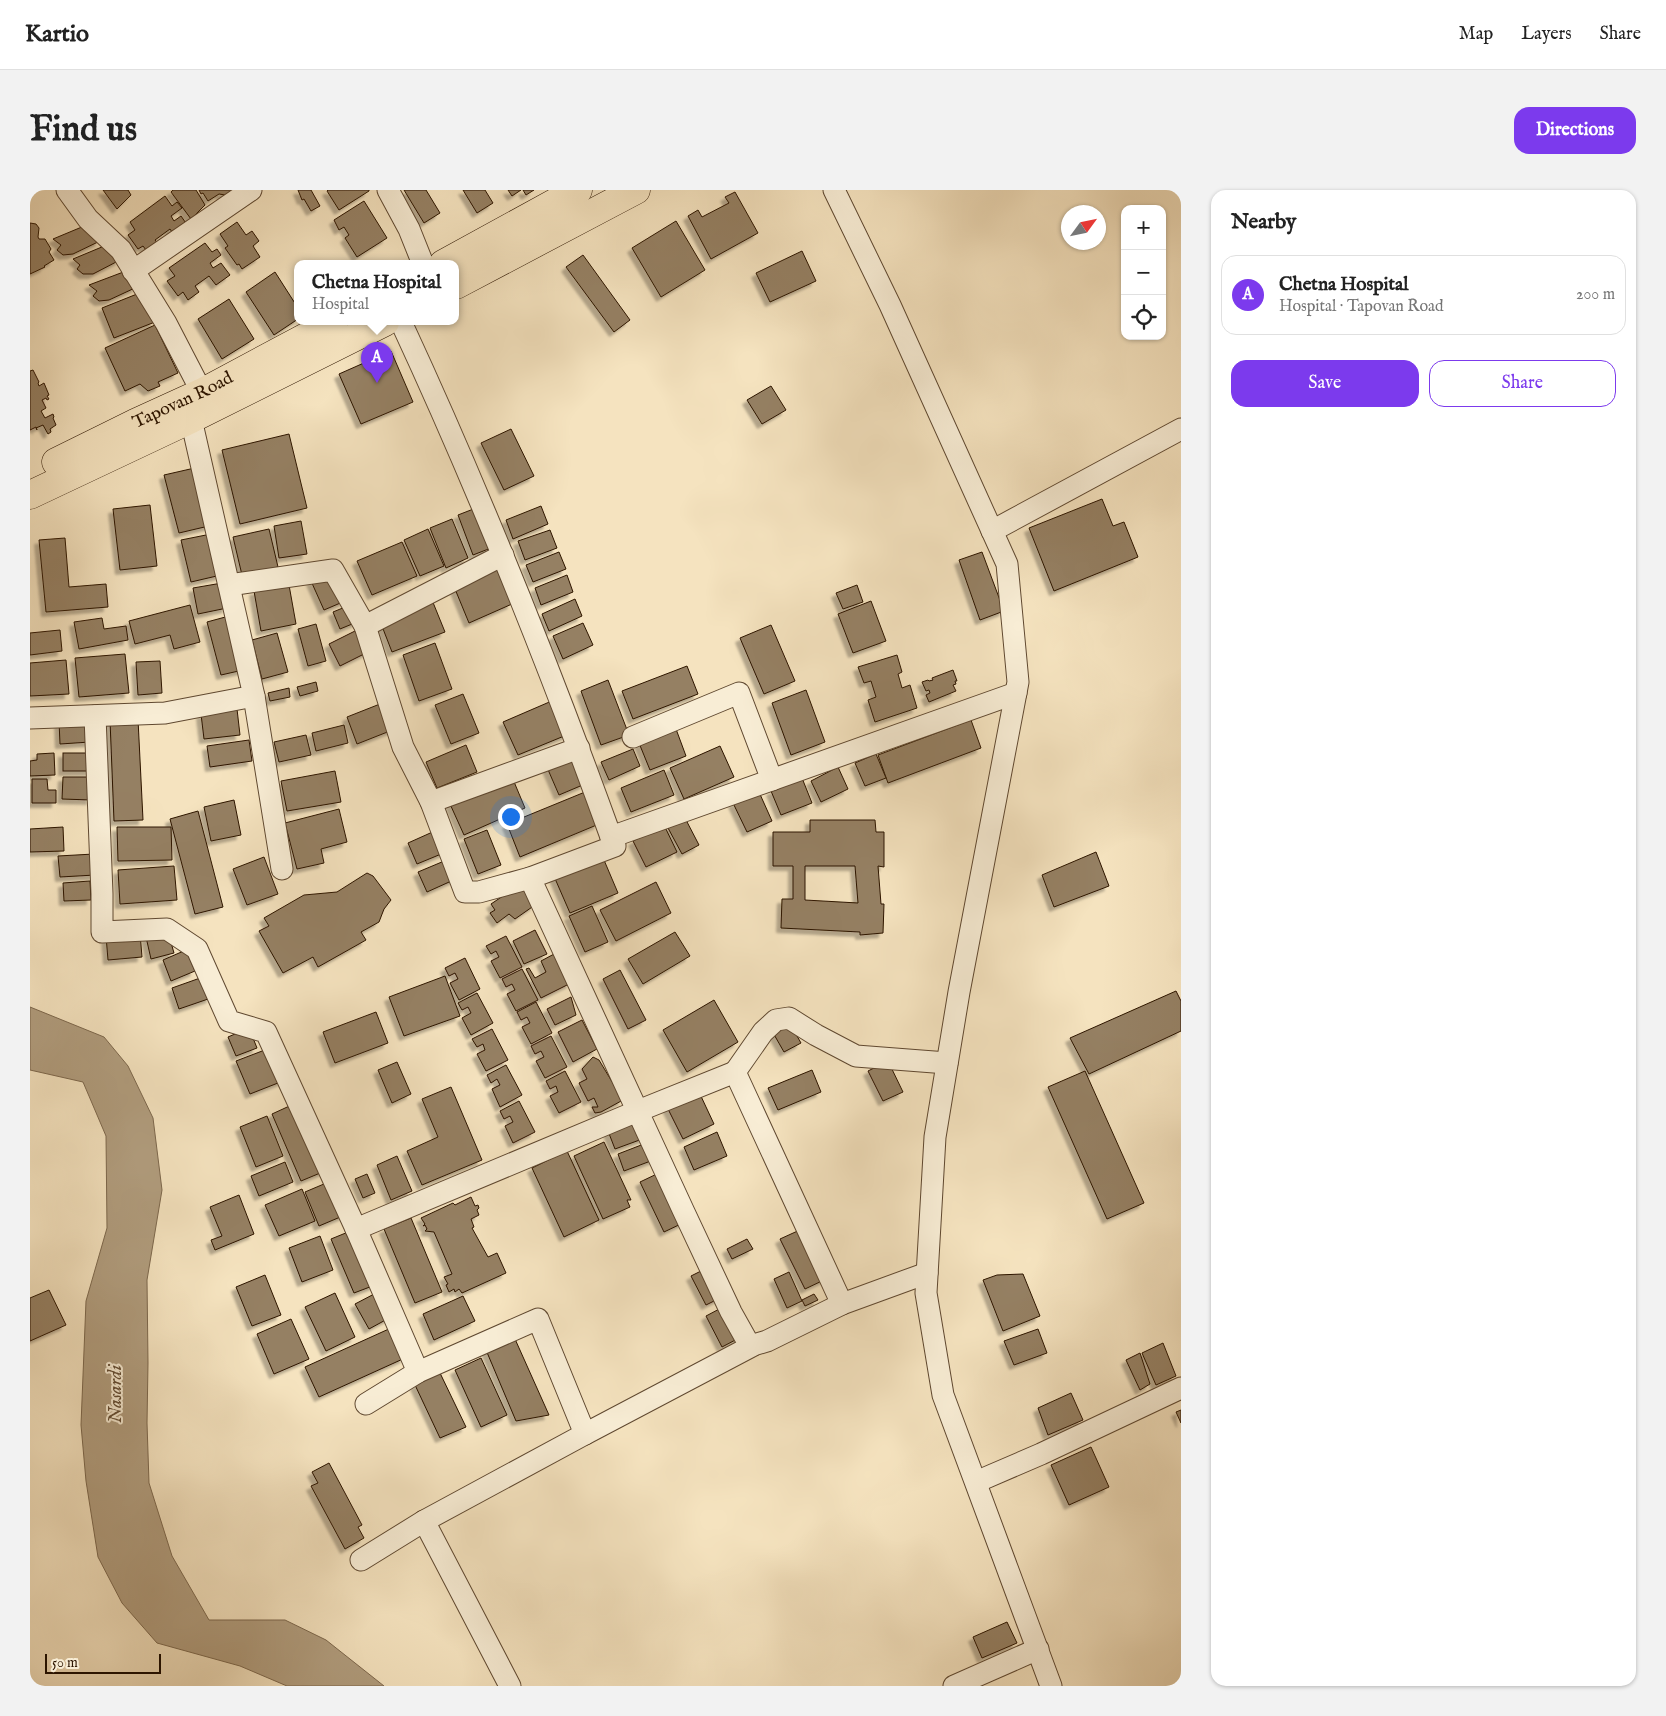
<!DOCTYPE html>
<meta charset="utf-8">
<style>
body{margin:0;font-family:"IM FELL English",serif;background:#f2f2f2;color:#222}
.controls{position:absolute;right:15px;top:15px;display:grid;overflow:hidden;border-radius:10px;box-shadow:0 1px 4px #0004}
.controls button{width:45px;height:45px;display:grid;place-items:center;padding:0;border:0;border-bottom:1px solid #e0e0e0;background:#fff;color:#222;font:25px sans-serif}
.compass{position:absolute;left:1031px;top:15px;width:45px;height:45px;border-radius:50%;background:#fff;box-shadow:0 1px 4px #0004;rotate:57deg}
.scale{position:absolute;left:15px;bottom:12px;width:116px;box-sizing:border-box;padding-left:5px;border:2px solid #2d1500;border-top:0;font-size:14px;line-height:18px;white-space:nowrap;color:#2d1500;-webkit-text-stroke:4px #f8edd5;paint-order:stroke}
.you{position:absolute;left:480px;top:626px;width:18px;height:18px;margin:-12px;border:4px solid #fff;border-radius:50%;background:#1a73e8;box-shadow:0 0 0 8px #1a73e833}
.badge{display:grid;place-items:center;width:32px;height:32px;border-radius:50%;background:#7c3aed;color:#fff;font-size:16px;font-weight:700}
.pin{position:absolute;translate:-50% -41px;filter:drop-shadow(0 1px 2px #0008)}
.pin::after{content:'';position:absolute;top:26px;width:18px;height:15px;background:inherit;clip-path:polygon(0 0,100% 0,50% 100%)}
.popup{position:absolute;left:264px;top:70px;width:165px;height:65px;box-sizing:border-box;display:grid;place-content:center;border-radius:10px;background:#fff;filter:drop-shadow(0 1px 4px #0005);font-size:16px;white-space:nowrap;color:#767676}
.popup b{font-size:19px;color:#222}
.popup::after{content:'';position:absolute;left:50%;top:100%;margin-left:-10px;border:10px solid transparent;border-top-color:#fff}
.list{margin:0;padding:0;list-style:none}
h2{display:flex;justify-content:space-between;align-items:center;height:65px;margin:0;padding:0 20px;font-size:21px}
h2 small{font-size:16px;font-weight:400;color:#767676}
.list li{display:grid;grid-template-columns:32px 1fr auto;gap:15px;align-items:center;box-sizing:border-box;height:80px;margin:0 10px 10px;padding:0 10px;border:1px solid #e0e0e0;border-radius:15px}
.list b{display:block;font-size:19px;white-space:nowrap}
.list p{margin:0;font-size:16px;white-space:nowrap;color:#767676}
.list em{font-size:16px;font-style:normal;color:#767676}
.actions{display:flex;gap:10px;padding:15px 20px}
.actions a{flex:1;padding:11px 0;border:1px solid #7c3aed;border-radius:15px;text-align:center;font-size:18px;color:#7c3aed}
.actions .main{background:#7c3aed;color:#fff}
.icon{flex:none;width:28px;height:28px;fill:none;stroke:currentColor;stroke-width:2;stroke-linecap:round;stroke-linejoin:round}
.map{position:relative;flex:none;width:1151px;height:1496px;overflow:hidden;border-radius:15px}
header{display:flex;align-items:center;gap:30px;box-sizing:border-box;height:70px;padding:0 25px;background:#fff;border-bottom:1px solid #e0e0e0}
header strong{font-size:24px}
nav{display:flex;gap:28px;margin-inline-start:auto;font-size:18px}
.intro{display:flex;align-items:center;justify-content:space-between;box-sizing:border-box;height:120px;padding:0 30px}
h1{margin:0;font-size:35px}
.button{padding:12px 22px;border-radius:15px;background:#7c3aed;color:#fff;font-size:18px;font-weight:700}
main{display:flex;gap:30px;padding:0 30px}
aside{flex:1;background:#fff;border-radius:15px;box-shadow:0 1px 4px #0004}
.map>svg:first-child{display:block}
</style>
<header>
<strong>Kartio</strong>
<nav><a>Map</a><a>Layers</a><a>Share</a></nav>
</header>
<div class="intro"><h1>Find us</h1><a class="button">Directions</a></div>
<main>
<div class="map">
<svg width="1151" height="1496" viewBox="0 0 1151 1496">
<defs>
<filter id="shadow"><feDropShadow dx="-4.5" dy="4.5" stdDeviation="1" flood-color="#0004"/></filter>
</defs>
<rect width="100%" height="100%" fill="#f5e3bf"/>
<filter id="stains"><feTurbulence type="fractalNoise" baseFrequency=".004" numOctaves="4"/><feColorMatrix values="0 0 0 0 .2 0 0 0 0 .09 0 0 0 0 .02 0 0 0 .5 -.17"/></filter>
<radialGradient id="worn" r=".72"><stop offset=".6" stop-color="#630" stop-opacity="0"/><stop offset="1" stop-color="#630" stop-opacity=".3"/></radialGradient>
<!-- water -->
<polygon fill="#b19d7e" stroke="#7c674c" points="0,817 74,847 98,876 123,928 132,1000 117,1090 118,1173 117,1233 119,1293 142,1366 179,1430 255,1430 296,1450 354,1496 257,1496 210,1476 127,1453 92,1413 68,1367 56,1291 51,1235 56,1111 77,1038 76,946 53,892 0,880"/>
<!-- building -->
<g fill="#958063" stroke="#2d1500" fill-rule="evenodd" filter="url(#shadow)">
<polygon points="73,0 98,0 101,5 87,19"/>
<polygon points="143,0 166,0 175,15 161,29 141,2"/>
<polygon points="169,0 205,0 195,5 189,4 178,11 173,3 171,4"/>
<polygon points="268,0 281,0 290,16 281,21 274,9 272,10"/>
<polygon points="298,0 339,0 339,1 309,20 297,1"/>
<polygon points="374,0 396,0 410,23 394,33"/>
<polygon points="433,0 455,0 463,13 447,23"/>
<polygon points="478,0 491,0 482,6"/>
<polygon points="493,0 504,0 496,5"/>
<polygon points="705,2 728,43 681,69 658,26 668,20 672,27 699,13 695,7"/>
<polygon points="135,6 142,16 147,12 152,18 141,26 144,31 151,26 160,39 146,48 140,39 125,50 130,56 119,64 113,56 108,59 98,45 105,40 100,32"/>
<polygon points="334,11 357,48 327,67 315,48 319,45 314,37 309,40 304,30"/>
<polygon points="646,31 675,80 631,107 602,58"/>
<polygon points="207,32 216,45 222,41 229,51 223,56 230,67 212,79 209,74 207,75 195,58 198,56 190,44"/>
<polygon points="0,33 6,34 9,38 8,47 9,49 15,49 21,59 19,62 24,70 14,76 15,77 0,84"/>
<polygon points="59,34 70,51 43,64 33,65 27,60 31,55 23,49"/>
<polygon points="175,53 182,62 187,59 191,65 180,73 183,78 191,73 200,85 186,95 179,86 165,96 169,102 158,110 153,102 148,106 137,91 145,86 139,78"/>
<polygon points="79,54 90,70 63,84 53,84 47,79 50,75 43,69"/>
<polygon points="772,61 786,91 740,112 726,83"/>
<polygon points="553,65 600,130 584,142 536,77"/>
<polygon points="96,81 107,97 79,110 69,111 63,106 67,101 59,95"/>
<polygon points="245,82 268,118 268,129 244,145 216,102"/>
<polygon points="112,102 125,132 84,148 72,118"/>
<polygon points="199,109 224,149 192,169 168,129"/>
<polygon points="125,135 148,183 128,192 130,196 118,201 110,194 95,201 75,158"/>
<polygon points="361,161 383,212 331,234 309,184"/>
<polygon points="3,180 9,192 8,193 9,196 14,193 19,205 17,206 19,209 17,210 16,208 12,210 16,218 11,221 15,228 23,224 24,227 23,228 26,235 20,239 21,242 18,244 13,235 6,238 7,240 6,237 0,240 0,181"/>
<polygon points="741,196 756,220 732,234 717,210"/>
<polygon points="481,239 504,286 474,300 451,253"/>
<polygon points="259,244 277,318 210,334 192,260"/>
<polygon points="169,277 183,335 149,343 134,285"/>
<polygon points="1072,309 1083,336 1094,332 1108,367 1024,401 999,338"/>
<polygon points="120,315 127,376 90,380 83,319"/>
<polygon points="511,316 518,334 483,349 476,330"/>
<polygon points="446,318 461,358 443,365 428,325"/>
<polygon points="422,329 438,368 416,378 400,338"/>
<polygon points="271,331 277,364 249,368 244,336"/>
<polygon points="239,339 248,377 212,385 203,347"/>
<polygon points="398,339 414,376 390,386 374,350"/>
<polygon points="520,340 527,358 495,370 488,351"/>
<polygon points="181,344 191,385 161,392 151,350"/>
<polygon points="35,348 39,397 76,394 78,417 16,422 9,350"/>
<polygon points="372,352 387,386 342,405 327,371"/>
<polygon points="529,362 536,379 503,392 496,375"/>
<polygon points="952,362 974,421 950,430 929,370"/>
<polygon points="467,380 482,414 439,433 425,399"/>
<polygon points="302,382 315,411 294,420 281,391"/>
<polygon points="537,385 543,402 511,415 505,398"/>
<polygon points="192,393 197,418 168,424 163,398"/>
<polygon points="259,395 266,434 231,441 224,401"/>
<polygon points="827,395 833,412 813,419 806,403"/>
<polygon points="545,409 552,426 519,441 512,424"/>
<polygon points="402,410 415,442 362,462 350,431"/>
<polygon points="841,411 856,451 823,463 808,424"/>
<polygon points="160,415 170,452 144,459 140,445 105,454 99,431"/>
<polygon points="320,415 327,432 310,439 303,422"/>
<polygon points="199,426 213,480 191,485 177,432"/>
<polygon points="72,428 74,439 96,436 98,450 49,459 44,432"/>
<polygon points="553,433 563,455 533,469 523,446"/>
<polygon points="286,434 296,471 278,476 268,439"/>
<polygon points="741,435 765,491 734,504 710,448"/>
<polygon points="331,438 342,460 310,476 299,454"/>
<polygon points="30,440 32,461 0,465 0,443"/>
<polygon points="247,443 258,482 232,489 222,450"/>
<polygon points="405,453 422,499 389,511 373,465"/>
<polygon points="95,464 99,503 49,507 45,468"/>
<polygon points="867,465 872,482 868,484 872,498 880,495 887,518 845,532 838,510 846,507 841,491 834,493 828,477"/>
<polygon points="36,470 39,504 0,506 0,473"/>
<polygon points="130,471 132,503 108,505 106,472"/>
<polygon points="657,476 668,504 603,529 592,501"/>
<polygon points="923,480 927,491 925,491 926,494 923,495 926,501 899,512 896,505 900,503 899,500 896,501 892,492 898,490 899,491 903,490 902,488"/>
<polygon points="578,490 599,545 571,555 551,501"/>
<polygon points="286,492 288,501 270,506 267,497"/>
<polygon points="259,498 260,507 240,511 238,503"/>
<polygon points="776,500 795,552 761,565 742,513"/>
<polygon points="433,504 449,543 421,554 405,515"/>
<polygon points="524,510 539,544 488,565 473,532"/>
<polygon points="355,512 365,539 327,554 317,527"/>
<polygon points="207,519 210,545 174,549 171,524"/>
<polygon points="59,529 60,552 30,554 29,531"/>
<polygon points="108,529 113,630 84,631 80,530"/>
<polygon points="941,530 951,558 858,593 848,565"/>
<polygon points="314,535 318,553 286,561 282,543"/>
<polygon points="646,539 656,566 620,580 609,553"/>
<polygon points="276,545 281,565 249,572 244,552"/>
<polygon points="219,550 222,571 180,577 177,556"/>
<polygon points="436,555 447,582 407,598 396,572"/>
<polygon points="690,556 704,587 654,609 640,578"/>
<polygon points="603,559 610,576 579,590 571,572"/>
<polygon points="24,563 25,585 0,586 0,571 7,570 7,564"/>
<rect x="33" y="563" width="28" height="18"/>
<polygon points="542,564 555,594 529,605 516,575"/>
<polygon points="846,564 856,588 835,596 825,573"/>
<polygon points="808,577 818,599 791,612 781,591"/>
<polygon points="634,580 644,605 601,622 591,598"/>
<polygon points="305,581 311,612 257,621 251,591"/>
<polygon points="33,587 61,587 61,610 32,609"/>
<polygon points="482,587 495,618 434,645 420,614"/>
<polygon points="772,588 782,613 751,625 741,601"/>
<polygon points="2,589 17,589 18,600 26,600 26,613 2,613"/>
<polygon points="555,602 569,634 490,667 477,634"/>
<polygon points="729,602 742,631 717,642 703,613"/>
<polygon points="204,610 211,645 181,651 174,617"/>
<polygon points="309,619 317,652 291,659 294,673 267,679 255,633"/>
<polygon points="168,621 193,717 165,724 140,629"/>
<polygon points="655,628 669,655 652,664 638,638"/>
<path d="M 780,630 L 845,630 L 846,642 L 854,642 L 854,677 L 848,676 L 851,714 L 854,714 L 853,743 L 830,745 L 830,742 L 751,738 L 752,709 L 763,709 L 763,676 L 743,676 L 743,642 L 780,642 ZM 775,676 L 825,676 L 828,713 L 775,710 Z"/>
<polygon points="634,635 647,662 616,677 603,651"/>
<polygon points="33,637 34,661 0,662 0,639"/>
<polygon points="87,637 141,637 142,670 88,671"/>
<polygon points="407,640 416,662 387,674 378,653"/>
<polygon points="457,640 471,675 448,684 434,649"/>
<polygon points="1066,662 1079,696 1024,717 1012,685"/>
<polygon points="571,663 588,703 540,723 523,684"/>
<polygon points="64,664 65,685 30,687 28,666"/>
<polygon points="234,667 248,704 217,715 203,679"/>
<polygon points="419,669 428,688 397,702 388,682"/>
<polygon points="144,676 147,710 90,714 88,680"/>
<polygon points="337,683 343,686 361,710 354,719 349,732 331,742 336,750 288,777 283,767 253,783 229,741 239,736 234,728 274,705 307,702"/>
<polygon points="60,691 61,710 34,711 33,693"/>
<polygon points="626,692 641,723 586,751 570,720"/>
<polygon points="491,694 505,715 485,729 479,724 467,733 460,723 465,720 461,714"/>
<polygon points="562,716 578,752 555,762 539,726"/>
<polygon points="505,740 517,764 494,774 483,751"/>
<polygon points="138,742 144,763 121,769 116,747"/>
<polygon points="645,742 660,766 613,794 598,769"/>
<polygon points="110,743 112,767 78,770 76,746"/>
<polygon points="476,746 492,777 470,788 461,771 469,767 466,761 461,764 456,756"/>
<polygon points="156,760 165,781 141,791 133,770"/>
<polygon points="526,763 541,793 511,808 496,779 499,778 505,788 516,782 511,771"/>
<polygon points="435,768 450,799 429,810 420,793 428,789 425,783 419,786 415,778"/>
<polygon points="492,779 508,810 486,821 477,804 485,800 482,794 476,797 472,789"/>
<polygon points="590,780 616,830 598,839 573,789"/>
<polygon points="415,786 430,826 374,846 359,807"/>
<polygon points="173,787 181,808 149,819 142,798"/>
<polygon points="1146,801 1151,811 1151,841 1059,884 1040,848"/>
<polygon points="447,803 463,833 441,845 432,828 441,823 438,817 432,820 428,813"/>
<polygon points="541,807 546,825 525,835 517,819"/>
<polygon points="684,810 708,852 657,882 633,840"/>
<polygon points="506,812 522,843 501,854 492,837 500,833 497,827 491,830 487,822"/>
<polygon points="346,822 358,853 305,873 293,842"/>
<polygon points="552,830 567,859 543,872 528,842"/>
<polygon points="759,832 771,853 754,862 742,841"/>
<polygon points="219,838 227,858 206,866 198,847"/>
<polygon points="462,839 478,870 456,881 447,864 455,860 453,854 447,857 442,849"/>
<polygon points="521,846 537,877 515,888 506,871 514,867 511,861 505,864 501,856"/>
<polygon points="240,858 253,891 220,904 206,871"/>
<polygon points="563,867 569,870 593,910 571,922 565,923 562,917 568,917 564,908 558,911 549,893 557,889 552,879"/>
<polygon points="858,871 873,902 853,911 838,881"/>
<polygon points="367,872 381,904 362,913 348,880"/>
<polygon points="476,875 492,905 470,917 462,899 470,895 467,889 461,893 457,885"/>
<polygon points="782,880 791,902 748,920 738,898"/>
<polygon points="535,881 551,912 529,923 520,906 528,902 526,896 520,899 516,891"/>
<polygon points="1055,881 1114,1013 1077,1029 1018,897"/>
<polygon points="421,897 452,970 392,995 377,961 408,947 392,909"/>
<polygon points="669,902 684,934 653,949 637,917"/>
<polygon points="489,911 505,942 483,953 475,936 483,932 480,926 474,929 470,921"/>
<polygon points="266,913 295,981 271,991 242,924"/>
<polygon points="237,926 253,966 226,977 210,937"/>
<polygon points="608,930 615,948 585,959 578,941"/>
<polygon points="687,942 697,966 664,980 654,957"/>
<polygon points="574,952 601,1010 597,1010 600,1017 573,1029 544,966"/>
<polygon points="619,952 626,969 594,981 588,964"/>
<polygon points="537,961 569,1030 534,1047 502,978"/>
<polygon points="367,966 382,1001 361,1010 347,975"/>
<polygon points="255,972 263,992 229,1006 221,986"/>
<polygon points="631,982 655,1032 634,1042 610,992"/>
<polygon points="337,984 345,1003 333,1008 325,989"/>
<polygon points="301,991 315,1025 289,1036 275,1002"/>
<polygon points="272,999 285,1031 249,1046 235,1015"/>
<polygon points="209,1005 224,1044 185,1060 181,1050 192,1046 180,1017"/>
<polygon points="441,1007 445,1016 448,1015 449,1018 447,1020 449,1025 441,1029 444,1037 442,1038 458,1067 467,1063 476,1083 432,1103 429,1099 425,1102 424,1099 419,1102 416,1095 418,1094 414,1087 422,1084 404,1042 395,1041 397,1039 395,1035 393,1036 395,1034 391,1028 423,1013 425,1015"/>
<polygon points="381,1028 412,1102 385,1113 354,1039"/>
<polygon points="772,1039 796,1089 775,1099 750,1049"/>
<polygon points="323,1040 345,1095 324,1103 301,1049"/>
<polygon points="290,1046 303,1080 272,1092 259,1058"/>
<polygon points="717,1049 723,1059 702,1069 697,1059"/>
<polygon points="677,1078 692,1107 676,1115 661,1086"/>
<polygon points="759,1082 772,1111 757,1118 744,1089"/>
<polygon points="993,1084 1010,1126 973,1141 953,1090 967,1085"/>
<polygon points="235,1085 251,1125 222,1136 206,1097"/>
<polygon points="19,1100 36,1135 0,1151 0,1108"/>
<polygon points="348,1102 361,1127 339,1139 325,1114"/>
<polygon points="305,1103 325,1147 296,1161 275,1117"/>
<polygon points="784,1104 788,1110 775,1116 772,1110"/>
<polygon points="433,1106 445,1131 404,1150 393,1124"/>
<polygon points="695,1116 711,1147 692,1157 676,1126"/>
<polygon points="261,1129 279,1169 244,1184 227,1144"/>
<polygon points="361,1138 375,1168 289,1207 275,1177"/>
<polygon points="1008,1139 1017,1163 984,1175 974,1151"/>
<polygon points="485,1149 519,1225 486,1231 456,1160"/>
<polygon points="1133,1153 1146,1186 1126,1195 1112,1163"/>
<polygon points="1110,1163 1120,1194 1110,1200 1096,1170"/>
<polygon points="451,1168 477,1225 451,1237 425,1180"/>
<polygon points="410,1183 436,1237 410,1248 385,1195"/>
<polygon points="1041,1203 1053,1230 1018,1245 1008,1218"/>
<polygon points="1151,1220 1151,1233 1146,1222"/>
<polygon points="1061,1257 1079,1297 1039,1315 1021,1275"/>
<polygon points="299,1273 332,1335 328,1337 334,1348 315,1359 281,1296 288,1293 282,1282"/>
<polygon points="977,1432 987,1453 952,1468 943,1447"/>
</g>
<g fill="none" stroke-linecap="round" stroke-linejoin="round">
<!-- minor casing -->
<g stroke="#5f4830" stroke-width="23">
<g id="minor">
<polyline points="37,0 58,29 91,60 136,133 179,216"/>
<polyline points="358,0 379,39 393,74"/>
<polyline points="804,0 860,115 977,374 988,492 929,802 905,947 896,1103 913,1205 1021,1496"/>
<polyline points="103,81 221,0"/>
<path d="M 371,132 C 449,300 518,473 581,647 L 986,503"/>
<polyline points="962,341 1151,239"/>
<polyline points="199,395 303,380 335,436 373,557 401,612 435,702 449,702 500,688"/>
<polyline points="335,436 473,365"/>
<polyline points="224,506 252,679"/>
<polyline points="65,526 72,704 72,742 137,739 167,759 199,831 236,842 326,1039 388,1182"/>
<polyline points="0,528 135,523 224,506 161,229"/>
<polyline points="603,547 709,503 742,590"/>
<polyline points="401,612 549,558"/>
<polyline points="581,647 585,656 500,688 654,1022 701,1122 720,1156 737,1151 812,1114 897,1083"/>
<polyline points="705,882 733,842 746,830 759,828 786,845 826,866 917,873"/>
<polyline points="326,1039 598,925 705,882 812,1114"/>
<polyline points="336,1214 388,1182 508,1129 555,1244 722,1156"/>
<polyline points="946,1292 1011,1264 1151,1198"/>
<polyline points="394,1331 480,1496"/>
<polyline points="331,1370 394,1331 555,1244"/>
<polyline points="924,1496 1008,1459"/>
</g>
</g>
<!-- major casing -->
<g stroke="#2d1500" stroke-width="29">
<g id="major">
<polyline points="413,74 548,0"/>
<polyline points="426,95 606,0"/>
<path id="s1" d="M 26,272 L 105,233 L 173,202 L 304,132"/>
<polyline points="0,305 161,229 355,132"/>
</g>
</g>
<!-- minor -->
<use href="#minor" stroke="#f8edd5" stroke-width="21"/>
<!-- major -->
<use href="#major" stroke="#f5e3bf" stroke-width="28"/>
</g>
<g text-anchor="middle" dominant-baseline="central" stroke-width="4" stroke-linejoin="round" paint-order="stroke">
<!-- street labels -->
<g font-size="18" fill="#2d1500" stroke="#f8edd5">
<text stroke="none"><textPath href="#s1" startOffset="141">Tapovan Road</textPath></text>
</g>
<!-- water labels -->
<g font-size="19" font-style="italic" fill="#624b32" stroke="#f8edd5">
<text transform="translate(86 1204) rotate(-90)">Nasardi</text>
</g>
</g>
<rect width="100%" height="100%" filter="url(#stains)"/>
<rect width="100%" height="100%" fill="url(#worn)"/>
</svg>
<div class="controls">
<button>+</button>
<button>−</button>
<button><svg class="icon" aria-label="locate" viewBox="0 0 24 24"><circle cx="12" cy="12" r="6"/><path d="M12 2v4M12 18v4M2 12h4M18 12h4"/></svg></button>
</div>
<svg class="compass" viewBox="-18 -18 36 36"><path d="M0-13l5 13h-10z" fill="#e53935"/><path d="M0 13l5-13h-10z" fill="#767676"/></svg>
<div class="scale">50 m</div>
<div class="you"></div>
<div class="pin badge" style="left:347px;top:193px">A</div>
<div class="popup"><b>Chetna Hospital</b>Hospital</div>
</div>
<aside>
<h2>Nearby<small></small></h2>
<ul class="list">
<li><span class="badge">A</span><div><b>Chetna Hospital</b><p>Hospital · Tapovan Road</p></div><em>200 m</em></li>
</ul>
<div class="actions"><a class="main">Save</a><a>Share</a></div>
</aside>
</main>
